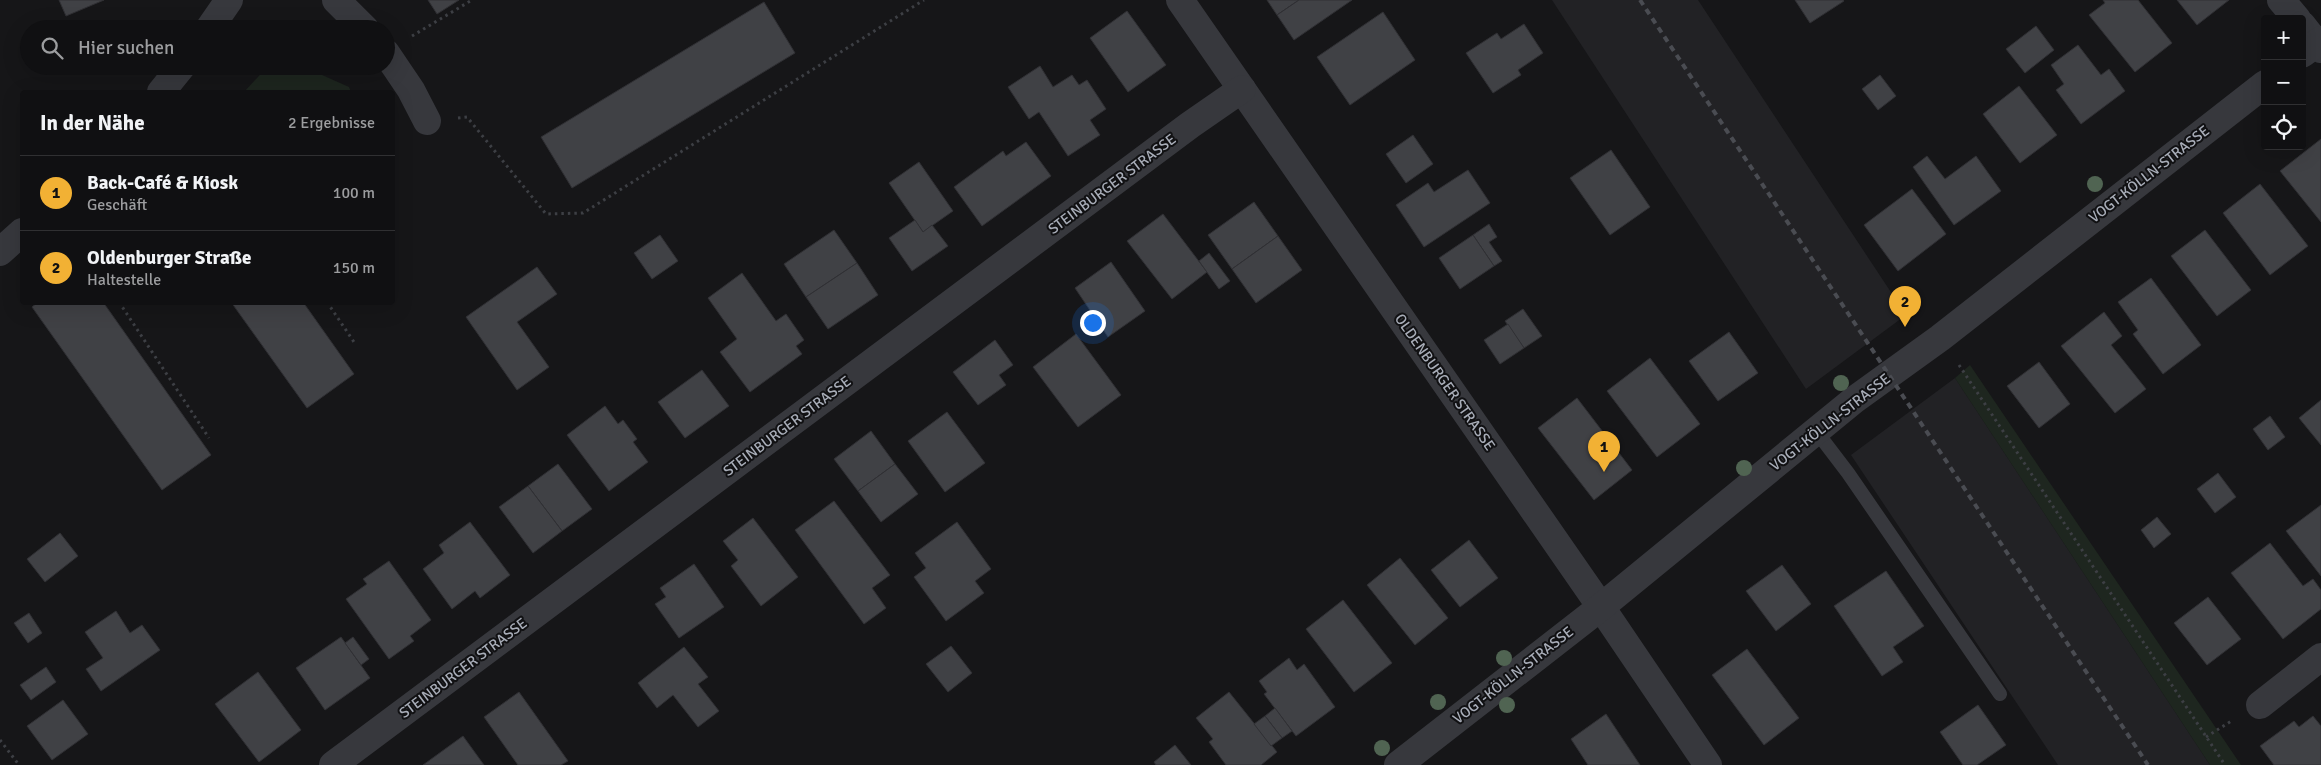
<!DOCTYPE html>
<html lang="de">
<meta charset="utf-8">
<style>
body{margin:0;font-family:Signika,sans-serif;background:#19191b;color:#f1f3f6}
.controls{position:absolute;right:15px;top:15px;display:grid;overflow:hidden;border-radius:5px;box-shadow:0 5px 20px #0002}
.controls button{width:45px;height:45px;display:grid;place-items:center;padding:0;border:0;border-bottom:1px solid #303032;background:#101012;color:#f1f3f6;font:25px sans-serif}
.you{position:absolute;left:1092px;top:322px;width:18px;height:18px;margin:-12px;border:4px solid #fff;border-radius:50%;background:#1a73e8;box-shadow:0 0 0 8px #1a73e833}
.badge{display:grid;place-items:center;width:32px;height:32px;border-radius:50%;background:#f2b134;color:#111;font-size:16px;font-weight:700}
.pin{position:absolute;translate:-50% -41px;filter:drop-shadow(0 1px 2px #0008)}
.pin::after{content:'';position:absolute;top:26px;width:18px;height:15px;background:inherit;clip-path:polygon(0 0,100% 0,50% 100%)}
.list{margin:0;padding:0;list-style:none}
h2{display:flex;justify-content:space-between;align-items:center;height:65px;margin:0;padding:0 20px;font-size:21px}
h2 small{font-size:16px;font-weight:400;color:#9c9d9f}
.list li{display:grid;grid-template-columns:32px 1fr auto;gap:15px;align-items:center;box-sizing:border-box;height:75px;padding:0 20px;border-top:1px solid #303032}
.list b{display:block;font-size:19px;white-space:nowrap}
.list p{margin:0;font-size:16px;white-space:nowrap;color:#9c9d9f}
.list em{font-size:16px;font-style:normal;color:#9c9d9f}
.icon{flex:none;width:28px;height:28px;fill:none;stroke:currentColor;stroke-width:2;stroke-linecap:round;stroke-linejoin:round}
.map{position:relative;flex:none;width:2321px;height:765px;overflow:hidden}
.search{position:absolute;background:#101012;box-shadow:0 5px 20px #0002;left:20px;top:20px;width:375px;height:55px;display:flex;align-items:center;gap:12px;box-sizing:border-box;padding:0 18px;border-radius:28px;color:#9c9d9f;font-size:19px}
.panel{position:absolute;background:#101012;box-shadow:0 5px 20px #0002;left:20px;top:90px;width:375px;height:215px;border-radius:5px}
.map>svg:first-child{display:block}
</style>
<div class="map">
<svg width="2321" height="765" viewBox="0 0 2321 765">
<rect width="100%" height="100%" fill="#161618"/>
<!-- built -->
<g fill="#222225">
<polygon points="1552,0 1698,0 1906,315 1806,389"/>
<polygon points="1955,378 2210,765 2058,765 1851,455"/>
</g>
<!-- green -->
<g fill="#1e261f">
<polygon points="268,66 302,66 349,87 351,92 244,92"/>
<polygon points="1970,365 2241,765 2210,765 1955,378"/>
</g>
<!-- building -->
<g fill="#404145" stroke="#303034">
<polygon points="59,0 104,0 66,16"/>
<polygon points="428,0 459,0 437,14"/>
<polygon points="1267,0 1299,0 1277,15"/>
<polygon points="1299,0 1352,0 1294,40 1277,15"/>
<polygon points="1795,0 1843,0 1844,1 1810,23"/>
<polygon points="2103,0 2138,0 2172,43 2135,72 2089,15 2105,3"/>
<polygon points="2177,0 2229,0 2197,25"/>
<polygon points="764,2 795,53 572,188 541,137"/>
<polygon points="1127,11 1166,65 1128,92 1090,38"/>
<polygon points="1383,12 1415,60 1350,105 1317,57"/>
<polygon points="1524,24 1543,53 1518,70 1521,75 1493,93 1466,53 1497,33 1501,39"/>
<polygon points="2036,26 2054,50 2025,73 2006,49"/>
<polygon points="2078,45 2101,75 2109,69 2125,91 2081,124 2056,90 2064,84 2051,65"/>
<polygon points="1040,66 1053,87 1072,75 1079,85 1087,80 1106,109 1090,120 1100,135 1068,156 1039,112 1029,119 1008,87"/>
<polygon points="1880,75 1896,96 1878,110 1862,89"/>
<polygon points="2019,86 2057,135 2020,163 1983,114"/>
<polygon points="1413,135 1433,164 1406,183 1386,154"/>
<polygon points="2321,139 2321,222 2280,171"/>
<polygon points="1026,142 1051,176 982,226 954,187 1003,151 1006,156"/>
<polygon points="1611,150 1650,207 1610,235 1570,178"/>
<polygon points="1927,156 1945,179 1976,156 2001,191 1954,225 1913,167"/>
<polygon points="919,162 953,211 923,232 889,183"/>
<polygon points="1468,170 1490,203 1424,247 1396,205 1428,183 1434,192"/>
<polygon points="2260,184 2308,246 2270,275 2223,213"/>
<polygon points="1912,189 1946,234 1898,271 1864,225"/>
<polygon points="1254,202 1278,236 1232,269 1208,235"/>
<polygon points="1163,214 1207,272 1172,299 1127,241"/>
<polygon points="915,220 923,232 932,225 948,246 912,271 889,238"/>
<polygon points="1489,224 1497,237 1489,242 1502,261 1494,266 1473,235"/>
<polygon points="834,230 857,263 806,297 784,264"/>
<polygon points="2205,230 2251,290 2217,316 2171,256"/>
<polygon points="660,235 678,261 652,279 634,253"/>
<polygon points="1473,235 1494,266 1460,289 1439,258"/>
<polygon points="1278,236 1302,270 1256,303 1232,269"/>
<polygon points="1209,253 1230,281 1219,289 1199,261"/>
<polygon points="1111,262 1145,311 1108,337 1075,288"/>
<polygon points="857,263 878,295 828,329 806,297"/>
<polygon points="537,267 557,294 517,322 549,367 517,390 466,317"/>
<polygon points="742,273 776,321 786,314 804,340 796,346 802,354 750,392 720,352 737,339 708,298"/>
<polygon points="2151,278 2201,345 2163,374 2133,334 2138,330 2118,302"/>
<polygon points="38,302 103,302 211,455 162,490 32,307"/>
<polygon points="231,302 303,302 354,374 307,408"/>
<polygon points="1523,309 1542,336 1524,348 1505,321"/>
<polygon points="2104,312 2122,336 2111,345 2146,389 2115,413 2061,346"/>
<polygon points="1508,324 1524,348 1500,364 1484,340"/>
<polygon points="1729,332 1758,373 1718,401 1689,361"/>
<polygon points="1076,334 1121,395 1078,427 1033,367"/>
<polygon points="995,340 1013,365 999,375 1006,385 978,405 953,372"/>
<polygon points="1650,358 1700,424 1657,457 1607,391"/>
<polygon points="2039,362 2070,404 2039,428 2007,386"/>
<polygon points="702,370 729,406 685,438 658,402"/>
<polygon points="1577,398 1632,470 1594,500 1538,428"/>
<polygon points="2321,400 2321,445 2299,418"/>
<polygon points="605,406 618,424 623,420 637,439 633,442 648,462 609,491 567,435"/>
<polygon points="947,412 985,463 945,492 908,441"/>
<polygon points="2270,416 2285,437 2268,450 2253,429"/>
<polygon points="871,431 895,464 858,491 834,459"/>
<polygon points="558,464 592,509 562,531 528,486"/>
<polygon points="895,464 918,494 881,522 858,491"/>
<polygon points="2218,473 2236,497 2215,513 2197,489"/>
<polygon points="528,486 562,531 533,553 499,507"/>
<polygon points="834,501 890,575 872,588 886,608 864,624 795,530"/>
<polygon points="2321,505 2321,576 2286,531"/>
<polygon points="2157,517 2171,534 2154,548 2141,530"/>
<polygon points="753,518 798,577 761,606 731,566 738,560 723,541"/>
<polygon points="470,522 510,575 480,598 475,591 452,609 423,569 444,553 439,545"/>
<polygon points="957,522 991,569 975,581 984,593 946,621 914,577 926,568 915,553"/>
<polygon points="60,533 78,556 45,582 27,559"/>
<polygon points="1469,540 1498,578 1460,607 1431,570"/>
<polygon points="2270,543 2303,586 2313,579 2321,590 2321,609 2283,639 2231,573"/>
<polygon points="1400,558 1448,618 1415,645 1367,585"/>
<polygon points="389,561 431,620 410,636 414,641 389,659 346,599 367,584 363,579"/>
<polygon points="694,564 724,607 679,638 655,604 666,597 660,588"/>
<polygon points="1782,565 1811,604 1776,631 1746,591"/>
<polygon points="1886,571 1924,626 1893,647 1903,662 1882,676 1834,606"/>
<polygon points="2208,597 2241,639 2207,665 2174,623"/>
<polygon points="1343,600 1392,663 1354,692 1306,629"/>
<polygon points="116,611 130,633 142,625 160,650 101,691 86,669 103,658 85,632"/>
<polygon points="29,613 42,633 28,643 14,623"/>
<polygon points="341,637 370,678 325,710 296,668"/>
<polygon points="353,637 369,659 361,665 345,643"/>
<polygon points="951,646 972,673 948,692 926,664"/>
<polygon points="684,647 708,677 698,684 719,711 698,727 673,695 657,708 638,683"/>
<polygon points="1747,649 1799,718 1764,745 1712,675"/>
<polygon points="1289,658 1297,670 1304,664 1335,707 1296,736 1264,694 1267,692 1259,681"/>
<polygon points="46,667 56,682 31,700 20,685"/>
<polygon points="258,672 301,730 259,762 215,704"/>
<polygon points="519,692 568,761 561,765 518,765 484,717"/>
<polygon points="1229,692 1277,752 1261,765 1226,765 1209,742 1213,739 1196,718"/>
<polygon points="63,700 88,734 52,760 27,726"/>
<polygon points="1978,705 2006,745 1977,765 1963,765 1940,732"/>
<polygon points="1275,708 1292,731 1282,738 1265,716"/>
<polygon points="1606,714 1640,765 1588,765 1571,739"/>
<polygon points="1265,716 1282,738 1271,746 1254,724"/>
<polygon points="2313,716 2321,726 2321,765 2274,765 2260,746 2294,721 2299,727"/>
<polygon points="463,736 484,765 423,765"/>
<polygon points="1175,745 1191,765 1156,765 1154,762"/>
</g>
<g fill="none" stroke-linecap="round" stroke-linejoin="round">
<!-- path -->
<g stroke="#3d3f44" stroke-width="3" stroke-dasharray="2.5 4" stroke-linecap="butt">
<polyline points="412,36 472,0"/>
<polyline points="458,118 467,117 546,214 583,213 924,0"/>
<polyline points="119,302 209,438"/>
<polyline points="327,302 356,345"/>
<polyline points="1959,365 2225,765"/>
<polyline points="2206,737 2233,720"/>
<polyline points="0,740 19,765"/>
</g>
<!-- service -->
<polyline stroke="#37383d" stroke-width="14" points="1816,431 1848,473 2000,694"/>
<!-- minor -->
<g stroke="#37383d" stroke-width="28">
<polyline points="336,0 365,29"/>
<polyline points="1180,0 1601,607 1708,765"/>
<polyline points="2281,0 2297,19"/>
<polyline points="2302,25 2321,49"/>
<polyline points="209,29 229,0"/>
<polyline points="386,53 411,90 427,121"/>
<polyline points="161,92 182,66"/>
<polyline points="0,252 22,232"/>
<polyline points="2260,705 2321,657"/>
<polyline points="333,765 1190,125 1242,89"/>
</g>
<!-- tertiary -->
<g stroke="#37383d" stroke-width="28">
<polyline points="2302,54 2321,40"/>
<polyline points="1398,765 1601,607 1854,400 1940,338 2265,84"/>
</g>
<!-- rail -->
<polyline stroke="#4a4c52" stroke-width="4" stroke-dasharray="6 5" stroke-linecap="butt" points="1640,0 2148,765"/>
</g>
<!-- trees -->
<g fill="#506452">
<circle cx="2095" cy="184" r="8"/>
<circle cx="1841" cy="383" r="8"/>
<circle cx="1744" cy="468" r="8"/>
<circle cx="1504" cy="658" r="8"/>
<circle cx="1438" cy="702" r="8"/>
<circle cx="1507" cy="705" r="8"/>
<circle cx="1382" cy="748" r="8"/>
</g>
<g text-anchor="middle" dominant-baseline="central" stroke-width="4" stroke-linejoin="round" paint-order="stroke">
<!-- street labels -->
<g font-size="15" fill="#a8adb8" stroke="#111113">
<text transform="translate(2149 174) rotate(-38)">VOGT-KÖLLN-STRASSE</text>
<text transform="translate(1112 184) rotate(-37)">STEINBURGER STRASSE</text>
<text transform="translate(1445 382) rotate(55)">OLDENBURGER STRASSE</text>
<text transform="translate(1830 422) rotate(-38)">VOGT-KÖLLN-STRASSE</text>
<text transform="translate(787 426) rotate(-37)">STEINBURGER STRASSE</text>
<text transform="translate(463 668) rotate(-37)">STEINBURGER STRASSE</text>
<text transform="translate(1513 675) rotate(-38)">VOGT-KÖLLN-STRASSE</text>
</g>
</g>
</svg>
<div class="controls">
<button>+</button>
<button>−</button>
<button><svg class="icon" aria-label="locate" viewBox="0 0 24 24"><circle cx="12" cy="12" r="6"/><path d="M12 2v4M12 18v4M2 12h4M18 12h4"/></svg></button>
</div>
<div class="you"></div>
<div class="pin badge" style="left:1604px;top:472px">1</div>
<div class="pin badge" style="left:1905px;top:327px">2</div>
<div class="search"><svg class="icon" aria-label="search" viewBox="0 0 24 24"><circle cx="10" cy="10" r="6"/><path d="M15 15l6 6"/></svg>Hier suchen</div>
<section class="panel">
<h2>In der Nähe<small>2 Ergebnisse</small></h2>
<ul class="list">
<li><span class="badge">1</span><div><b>Back-Café &amp; Kiosk</b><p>Geschäft</p></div><em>100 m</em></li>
<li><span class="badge">2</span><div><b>Oldenburger Straße</b><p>Haltestelle</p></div><em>150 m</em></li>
</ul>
</section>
</div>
